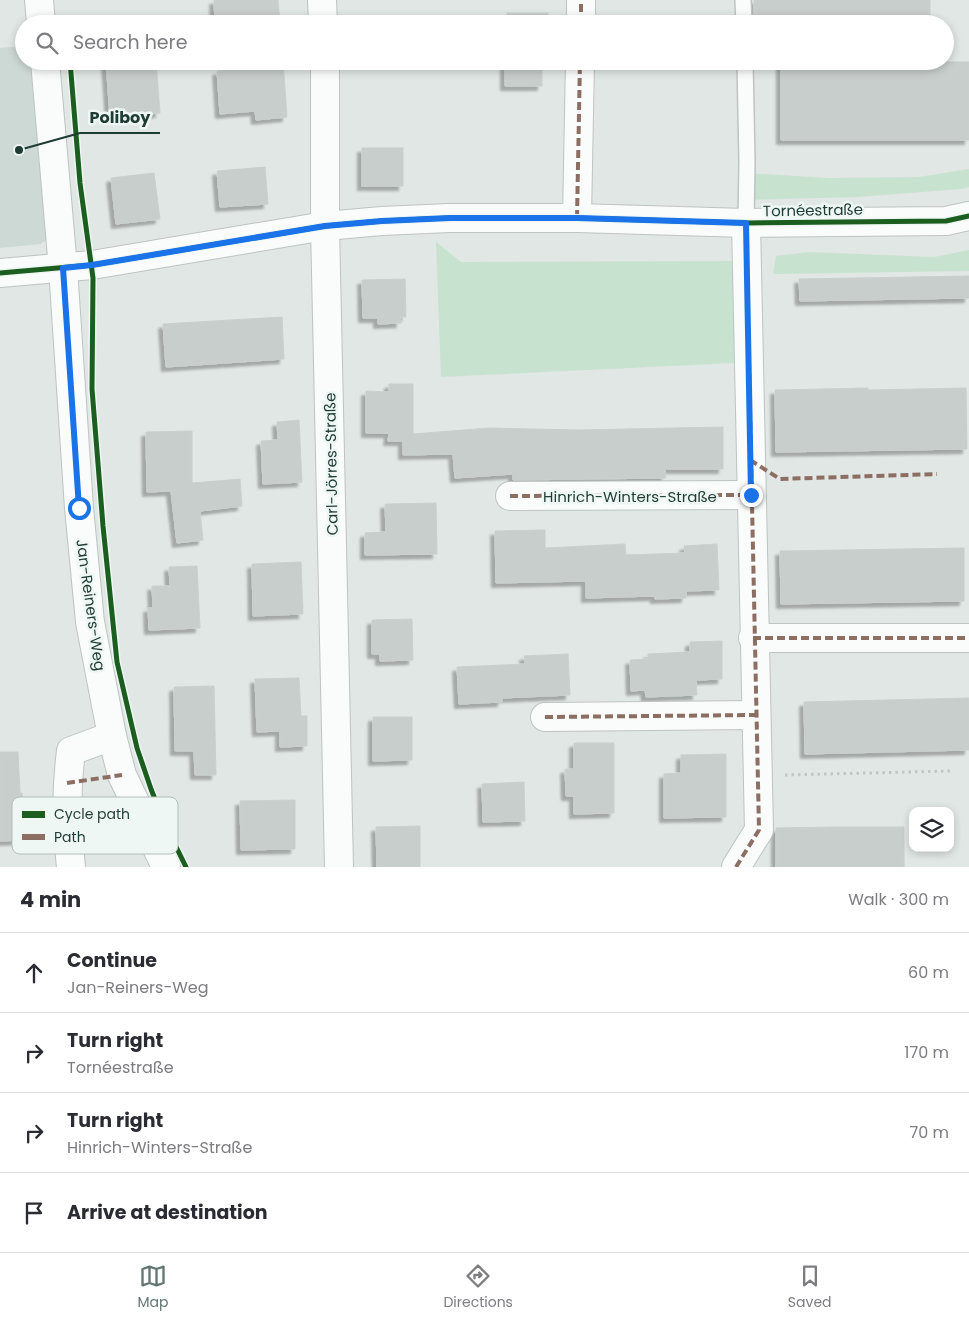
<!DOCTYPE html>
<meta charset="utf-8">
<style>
body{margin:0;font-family:Poppins,sans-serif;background:#f2f2f3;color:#2b2b33}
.controls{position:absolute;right:15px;bottom:15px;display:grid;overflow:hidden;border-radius:10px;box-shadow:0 2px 8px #0003}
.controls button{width:45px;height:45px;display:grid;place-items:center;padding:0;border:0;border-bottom:1px solid #e1e1e2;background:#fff;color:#2b2b33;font:25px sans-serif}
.stop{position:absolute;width:15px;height:15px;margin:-11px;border:4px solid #1a73e8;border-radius:50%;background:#fff}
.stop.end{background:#1a73e8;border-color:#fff;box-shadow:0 1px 5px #0008}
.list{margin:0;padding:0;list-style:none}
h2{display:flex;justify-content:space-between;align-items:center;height:65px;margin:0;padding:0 20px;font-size:21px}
h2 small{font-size:16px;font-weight:400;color:#7c7c81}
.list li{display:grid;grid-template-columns:32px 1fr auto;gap:15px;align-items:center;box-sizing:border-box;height:80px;padding:0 20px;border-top:1px solid #e1e1e2}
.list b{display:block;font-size:19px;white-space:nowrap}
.list p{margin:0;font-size:16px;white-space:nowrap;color:#7c7c81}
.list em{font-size:16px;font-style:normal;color:#7c7c81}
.icon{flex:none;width:28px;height:28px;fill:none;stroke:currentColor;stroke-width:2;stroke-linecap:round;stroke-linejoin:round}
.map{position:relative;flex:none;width:969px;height:867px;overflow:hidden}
.search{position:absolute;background:#fff;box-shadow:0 2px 8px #0003;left:15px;right:15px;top:15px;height:55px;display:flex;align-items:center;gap:12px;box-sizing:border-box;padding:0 18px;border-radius:28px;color:#7c7c81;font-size:19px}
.sheet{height:385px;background:#fff}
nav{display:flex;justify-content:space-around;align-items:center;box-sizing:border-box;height:70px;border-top:1px solid #e1e1e2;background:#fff;font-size:14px;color:#7c7c81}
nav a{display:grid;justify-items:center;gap:2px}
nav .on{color:#627772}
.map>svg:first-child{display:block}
</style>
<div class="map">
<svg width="969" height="867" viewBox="0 0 969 867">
<defs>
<filter id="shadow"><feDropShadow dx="-4.5" dy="4.5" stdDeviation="1" flood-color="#0004"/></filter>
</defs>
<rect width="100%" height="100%" fill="#e0e7e4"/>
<!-- built -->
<polygon fill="#cdd9d4" points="24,46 24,61 30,61 47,239 41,244 0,248 0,48"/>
<!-- green -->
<g fill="#c8e2d0">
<polygon points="969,169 969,187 961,189 858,197 740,200 744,173 829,178 919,177"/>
<polygon points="436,242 461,262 734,261 734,363 441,377"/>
<polygon points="969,250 969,271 773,274 776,256 809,252 934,257"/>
</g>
<!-- building -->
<g fill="#c8cecc" stroke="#c9d0cd" filter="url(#shadow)">
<polygon points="214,0 278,0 280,24 215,24"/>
<rect x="754" y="0" width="176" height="24"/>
<rect x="507" y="13" width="41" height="11"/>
<polygon points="106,61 156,61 160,113 110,117"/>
<polygon points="251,61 283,61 287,117 256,120 255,111 220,114 217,71 252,68"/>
<polygon points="505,61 548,61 542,62 542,86 505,86"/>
<polygon points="781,61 969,62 969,140 781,140"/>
<rect x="362" y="148" width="41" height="38"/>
<polygon points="265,167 268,204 220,207 217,171"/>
<polygon points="154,173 160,219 116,224 111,178"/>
<polygon points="969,276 969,298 800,301 799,279"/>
<polygon points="405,279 406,317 400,317 401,323 378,324 378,318 363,318 362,280"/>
<polygon points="282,317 284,359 166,367 163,324"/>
<polygon points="389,384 413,384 413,434 489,428 579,430 723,427 723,469 665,469 666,478 513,480 513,474 455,478 453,454 403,455 403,441 388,441 389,433 366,433 366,391 389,392"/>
<polygon points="868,388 868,390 966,388 967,449 776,452 775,390"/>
<polygon points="299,420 302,482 263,484 261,441 278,440 277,422"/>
<polygon points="192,431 192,483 240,479 242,506 200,511 203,540 177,543 171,491 147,492 146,432"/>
<polygon points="436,503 437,554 365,555 365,533 386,532 385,504"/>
<polygon points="545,530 545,548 625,544 626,555 685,553 684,546 717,544 719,590 686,591 686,598 655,599 655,596 586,598 586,581 496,583 495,531"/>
<polygon points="964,548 964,601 781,604 780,551"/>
<polygon points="301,562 303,614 253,616 252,564"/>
<polygon points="197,566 200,628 149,630 148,608 153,608 152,586 170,586 169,567"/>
<polygon points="412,619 413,660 380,661 380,654 372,654 372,620"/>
<polygon points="722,641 722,679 696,680 697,695 646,697 645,690 631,691 630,660 648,659 648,654 690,652 690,642"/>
<polygon points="568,654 570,695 502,698 502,702 459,704 457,667 525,664 524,656"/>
<polygon points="299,678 301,716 307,716 307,746 280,747 280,731 257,732 255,679"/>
<polygon points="214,686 216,775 195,775 194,751 175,751 174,687"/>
<polygon points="969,698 969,750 805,754 804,702"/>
<polygon points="373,717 412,717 412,760 373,761"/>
<polygon points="574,743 614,743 614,813 574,814 574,796 566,796 565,769 574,769"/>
<polygon points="0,752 18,752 20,793 22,793 25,840 0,841"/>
<polygon points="726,754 726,817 664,818 664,774 681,773 681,755"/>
<polygon points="524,782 525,821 483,822 482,784"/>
<polygon points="295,800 295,849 241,850 240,801"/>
<polygon points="420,826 420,867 377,867 376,827"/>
<polygon points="833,827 904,827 904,867 776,867 776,828"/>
</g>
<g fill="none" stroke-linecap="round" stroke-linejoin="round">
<!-- lane casing -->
<g stroke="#bdc4c1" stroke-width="18">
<g id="lane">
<polyline points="743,0 744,24"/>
<polyline points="745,61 747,162 746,223"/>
</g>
</g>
<!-- street casing -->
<g stroke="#bdc4c1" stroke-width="30">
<g id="street">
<polyline points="39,0 41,24"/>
<polyline points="322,0 323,24"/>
<polyline points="581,24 581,0"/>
<polyline points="45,61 63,268 79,508 90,622 112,736 122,775 166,867"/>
<polyline points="325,61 325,226 339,867"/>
<polyline points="577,218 580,61"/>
<polyline points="0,273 92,265 325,226 382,221 449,218 577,218 746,223 946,221 969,216"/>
<polyline points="510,496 751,495"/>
<polyline points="753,638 969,638"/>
<polyline points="545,717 756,715"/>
<path d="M 71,867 C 66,828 66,790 71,751 L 112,736"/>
<polyline points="736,867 759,830 746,223"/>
</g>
</g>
<!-- path -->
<polyline stroke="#bec7c5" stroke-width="3" stroke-dasharray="2.5 4" stroke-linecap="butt" points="785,775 950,771"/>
<!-- lane -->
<use href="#lane" stroke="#fafbfb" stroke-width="15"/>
<!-- street -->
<use href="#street" stroke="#fafbfb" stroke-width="28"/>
<!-- quiet -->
<g stroke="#8d6e63" stroke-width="4" stroke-dasharray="8 4" stroke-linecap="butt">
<polyline points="581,24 581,0"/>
<polyline points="577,218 580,61"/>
<polyline points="750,460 780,479 937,474"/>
<polyline points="510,496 751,495"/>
<polyline points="753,638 969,638"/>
<polyline points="545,717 756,715"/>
<polyline points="67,783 122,775"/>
<polyline points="736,867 759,830 746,223"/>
</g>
<!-- cycleway casing -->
<g stroke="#eef7f3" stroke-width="8">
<g id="cycleway">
<polyline points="70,61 80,183 93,278 92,389 103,526 117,662 137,748 151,789 164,822 186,867"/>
<polyline points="0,273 92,265 325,226 382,221 449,218 577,218 746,223 946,221 969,216"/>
</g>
</g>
<!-- cycleway -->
<use href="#cycleway" stroke="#1b5e20" stroke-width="5"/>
</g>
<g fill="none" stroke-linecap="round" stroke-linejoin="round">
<!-- route -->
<polyline stroke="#1a73e8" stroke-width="6" points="79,508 63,268 92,265 325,226 382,221 450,218 577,218 746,223 751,495"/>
</g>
<g text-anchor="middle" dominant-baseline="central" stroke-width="5" stroke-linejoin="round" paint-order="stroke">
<!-- street labels -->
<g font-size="15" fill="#1e3b34" stroke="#eef7f3">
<text transform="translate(813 210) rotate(-1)">Tornéestraße</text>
<text transform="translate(331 464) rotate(-91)">Carl-Jörres-Straße</text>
<text x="630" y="496">Hinrich-Winters-Straße</text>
<text transform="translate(91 605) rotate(82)">Jan-Reiners-Weg</text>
</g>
</g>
<!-- legend -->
<rect x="12" y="797" width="166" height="57" rx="8" fill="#eef7f3" stroke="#b0bfba" stroke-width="1"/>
<rect x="22" y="811" width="23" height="7" fill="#1b5e20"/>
<rect x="22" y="834" width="23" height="6" fill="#8d6e63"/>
<g font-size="14" fill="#1e3b34">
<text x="54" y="819">Cycle path</text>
<text x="54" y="842">Path</text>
</g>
<!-- callouts -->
<path fill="none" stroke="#1e3b34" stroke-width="2" d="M19 150L80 133H160"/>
<circle fill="#1e3b34" stroke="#eef7f3" stroke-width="2" cx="19" cy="150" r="5"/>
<g font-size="16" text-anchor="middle" font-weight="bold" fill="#1e3b34" stroke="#eef7f3" stroke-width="5" stroke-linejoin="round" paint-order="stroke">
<text x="120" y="123">Poliboy</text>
</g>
</svg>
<div class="controls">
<button><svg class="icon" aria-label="layers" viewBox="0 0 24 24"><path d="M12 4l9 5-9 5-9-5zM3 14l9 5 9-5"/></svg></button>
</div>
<div class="stop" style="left:79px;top:508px"></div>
<div class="stop end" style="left:751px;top:495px"></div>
<div class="search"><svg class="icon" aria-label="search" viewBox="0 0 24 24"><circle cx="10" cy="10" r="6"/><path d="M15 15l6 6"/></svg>Search here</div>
</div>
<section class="sheet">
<h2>4 min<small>Walk · 300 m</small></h2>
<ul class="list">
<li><svg class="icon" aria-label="ahead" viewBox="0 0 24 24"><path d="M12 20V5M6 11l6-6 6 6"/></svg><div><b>Continue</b><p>Jan-Reiners-Weg</p></div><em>60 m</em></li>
<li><svg class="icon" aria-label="right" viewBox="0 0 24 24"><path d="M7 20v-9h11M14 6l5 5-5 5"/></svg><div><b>Turn right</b><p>Tornéestraße</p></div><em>170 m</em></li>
<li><svg class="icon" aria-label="right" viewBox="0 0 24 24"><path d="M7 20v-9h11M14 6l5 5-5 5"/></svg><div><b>Turn right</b><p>Hinrich-Winters-Straße</p></div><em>70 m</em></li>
<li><svg class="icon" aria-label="arrive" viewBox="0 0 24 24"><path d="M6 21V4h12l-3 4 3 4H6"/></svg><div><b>Arrive at destination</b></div></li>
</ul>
</section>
<nav>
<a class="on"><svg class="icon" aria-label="map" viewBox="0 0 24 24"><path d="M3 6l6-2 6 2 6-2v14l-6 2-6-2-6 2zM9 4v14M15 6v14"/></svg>Map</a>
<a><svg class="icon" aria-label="directions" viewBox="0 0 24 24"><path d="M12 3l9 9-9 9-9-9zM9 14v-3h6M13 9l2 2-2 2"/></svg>Directions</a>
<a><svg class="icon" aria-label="saved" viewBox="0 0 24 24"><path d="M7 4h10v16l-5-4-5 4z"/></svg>Saved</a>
</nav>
